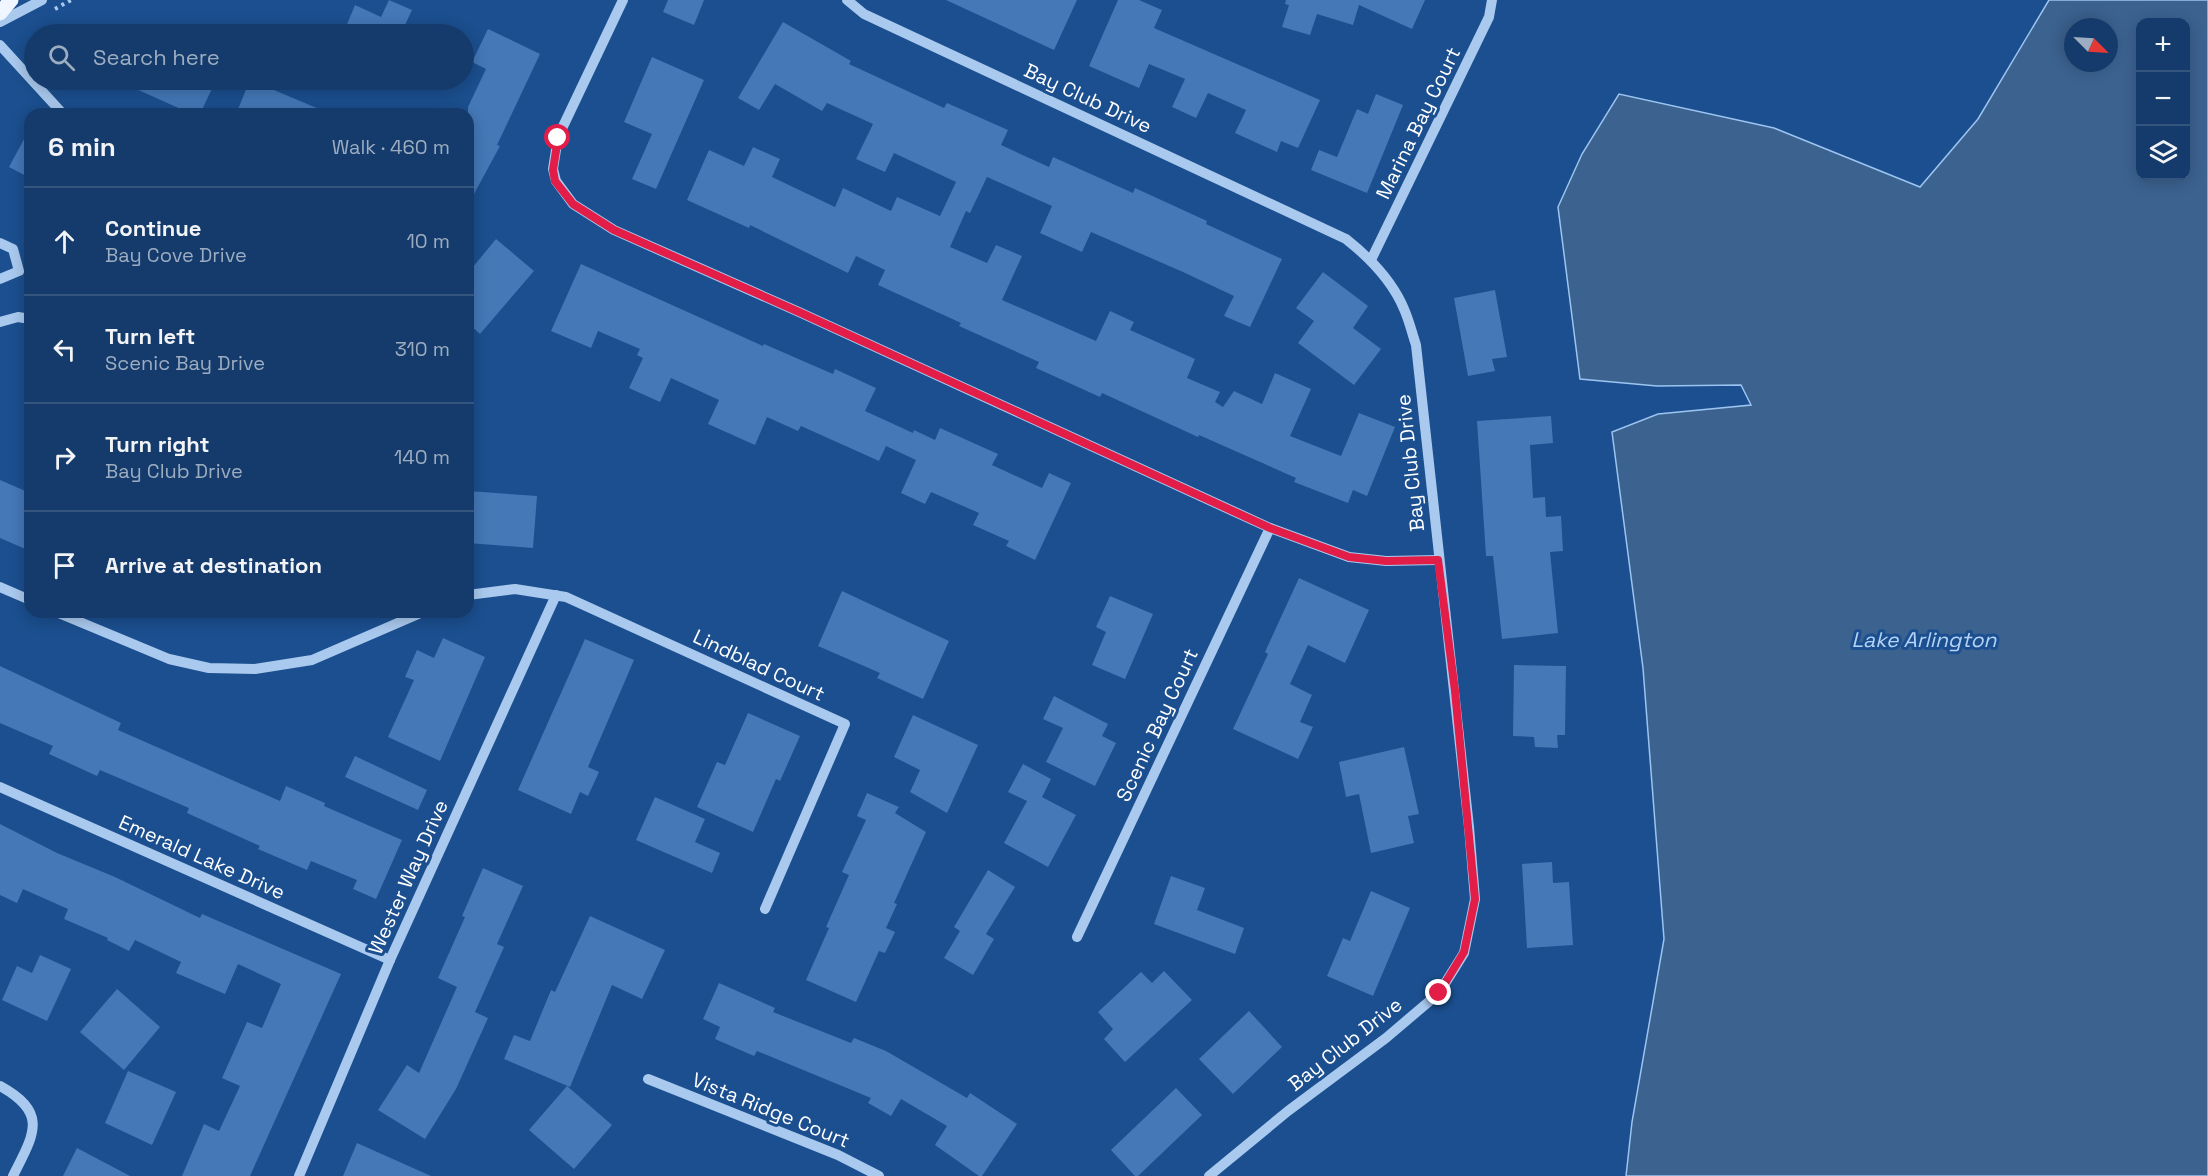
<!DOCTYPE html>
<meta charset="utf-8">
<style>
body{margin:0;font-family:"Space Grotesk",sans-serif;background:#214673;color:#f1f3f6}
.controls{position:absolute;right:18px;top:18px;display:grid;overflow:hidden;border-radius:12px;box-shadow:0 3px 15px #0003}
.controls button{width:54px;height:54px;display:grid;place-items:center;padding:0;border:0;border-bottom:2px solid #33557e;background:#143b6b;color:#f1f3f6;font:30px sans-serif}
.compass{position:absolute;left:2064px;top:18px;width:54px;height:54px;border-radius:50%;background:#143b6b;box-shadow:0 3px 15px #0003;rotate:114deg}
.stop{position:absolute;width:18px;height:18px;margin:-14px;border:4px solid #e11d48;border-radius:50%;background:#fff}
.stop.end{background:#e11d48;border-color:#fff;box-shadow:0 2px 6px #0008}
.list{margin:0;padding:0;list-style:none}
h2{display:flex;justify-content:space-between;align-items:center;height:78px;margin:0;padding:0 24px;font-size:26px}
h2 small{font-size:20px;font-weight:400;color:#9dadc1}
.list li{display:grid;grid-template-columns:39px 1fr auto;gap:18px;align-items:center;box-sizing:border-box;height:108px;padding:0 24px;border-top:2px solid #33557e}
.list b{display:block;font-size:22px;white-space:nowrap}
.list p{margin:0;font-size:20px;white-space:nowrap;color:#9dadc1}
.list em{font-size:20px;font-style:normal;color:#9dadc1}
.icon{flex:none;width:33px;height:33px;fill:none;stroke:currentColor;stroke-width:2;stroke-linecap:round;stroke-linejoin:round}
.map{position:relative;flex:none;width:2208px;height:1176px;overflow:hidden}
.search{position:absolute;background:#143b6b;box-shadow:0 3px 15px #0003;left:24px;top:24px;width:450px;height:66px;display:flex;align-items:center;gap:15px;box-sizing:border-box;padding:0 21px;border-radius:33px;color:#9dadc1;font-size:22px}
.panel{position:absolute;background:#143b6b;box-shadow:0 3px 15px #0003;left:24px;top:108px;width:450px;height:510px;border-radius:18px}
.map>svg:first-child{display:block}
</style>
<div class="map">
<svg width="2208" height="1176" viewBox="0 0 2208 1176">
<rect width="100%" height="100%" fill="#1b4f8f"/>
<!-- water -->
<path fill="#3c6290" stroke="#9cc4f0" stroke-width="1.5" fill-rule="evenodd" d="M 2049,0 L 2208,0 L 2208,1176 L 1626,1176 L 1632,1122 L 1664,939 L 1643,668 L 1612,432 L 1658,414 L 1751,405 L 1741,385 L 1657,386 L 1580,379 L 1558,207 L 1582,154 L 1619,94 L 1774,128 L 1920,187 L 1978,119 ZM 2140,22 L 2186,22 L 2186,176 L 2140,176 ZM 2073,27 L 2109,27 L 2109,63 L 2073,63 Z"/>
<!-- building -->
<g fill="#4478b7">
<polygon points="389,0 412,10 404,27 422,34 343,34 355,5 381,17"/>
<polygon points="668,0 704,0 694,25 663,12"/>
<polygon points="946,0 1077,0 1054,50"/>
<polygon points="1118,0 1139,0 1162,10 1154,28 1320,100 1298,148 1281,141 1277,152 1235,133 1246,110 1208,93 1196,118 1172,107 1185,79 1149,64 1139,88 1089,66"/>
<polygon points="1286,0 1425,0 1412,29 1359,5 1353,25 1317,14 1310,35 1282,27 1289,5 1285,4"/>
<polygon points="783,22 851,61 849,64 944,108 947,103 1008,130 1001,145 1049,167 1053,157 1133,193 1135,188 1207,221 1206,224 1282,259 1250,327 1224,316 1234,296 1183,272 1091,232 1082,252 1040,233 1052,206 987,177 970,213 966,211 950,247 987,263 996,245 1022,256 1002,300 1096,341 1110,311 1134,322 1130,330 1195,359 1187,378 1220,392 1215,402 1223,407 1234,391 1262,404 1275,373 1311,389 1290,436 1341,456 1359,413 1395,427 1367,496 1353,490 1348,503 1294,482 1296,478 1199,435 1198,437 1102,393 1100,397 1036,368 1039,362 959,326 961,323 878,285 885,270 856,256 848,273 750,225 749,228 687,200 709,150 744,166 753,147 780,159 772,177 835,207 843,188 891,211 897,197 940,216 956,182 894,153 885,172 856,159 873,124 827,103 822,111 775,84 759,110 738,98"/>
<polygon points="488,29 540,54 497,145 500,146 468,205 468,107 486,69 472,62"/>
<polygon points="652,57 704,80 656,189 632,179 652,134 624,122"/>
<polygon points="116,80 216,80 200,114 192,114"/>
<polygon points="250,80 278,80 274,90 331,114 236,114"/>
<polygon points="1376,94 1403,105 1367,193 1311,170 1319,150 1337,157 1357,109 1368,114"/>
<polygon points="30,128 30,178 9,167"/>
<polygon points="496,239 534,271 480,334 468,323 468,273"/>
<polygon points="581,264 763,346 764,344 833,374 835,369 876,388 865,411 913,433 914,430 935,440 940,428 998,454 992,465 1042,488 1049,473 1071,483 1035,560 1006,546 1009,541 973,525 979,513 931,492 925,504 901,493 916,460 886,446 879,461 801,426 798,431 767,417 755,445 708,424 719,400 671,378 660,402 629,388 643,358 637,355 640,349 598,331 591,348 551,331"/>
<polygon points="1323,272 1368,306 1353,328 1381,349 1354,385 1298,343 1314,321 1296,308"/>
<polygon points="1495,290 1507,357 1492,359 1495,371 1468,376 1454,298"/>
<polygon points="1551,416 1553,443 1530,445 1533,498 1545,497 1546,517 1561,516 1563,551 1550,552 1558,633 1502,639 1493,556 1486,556 1477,421"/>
<polygon points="0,480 30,493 30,551 0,538"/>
<polygon points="468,491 537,496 533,548 468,543"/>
<polygon points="1299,578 1369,610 1345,663 1308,645 1290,684 1312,695 1300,722 1313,727 1298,759 1233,729 1268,654 1265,652"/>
<polygon points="842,591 949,641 923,699 877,678 880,673 818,646"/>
<polygon points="1110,596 1153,614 1125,679 1092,665 1106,632 1096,627"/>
<polygon points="443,638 485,657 440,761 388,737 414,680 405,677 417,650 434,658"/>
<polygon points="585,639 634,660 588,767 599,772 588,796 580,792 571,814 518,790"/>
<polygon points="1514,665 1566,666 1565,735 1557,735 1558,748 1535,747 1534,737 1513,736"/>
<polygon points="0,666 121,723 118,730 280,801 286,786 325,803 324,806 402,840 376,899 353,889 357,880 311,861 307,870 258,849 260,846 187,813 189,808 100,770 97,776 49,754 53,746 0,723"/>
<polygon points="1054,696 1108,724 1102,736 1116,743 1095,786 1046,762 1063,728 1043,719"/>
<polygon points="748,713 800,736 780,781 776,779 753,832 697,807 717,762 725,765"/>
<polygon points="913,715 978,745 947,813 910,792 920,770 894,757"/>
<polygon points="1404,747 1419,814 1408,816 1414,843 1371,853 1359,794 1346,797 1339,762"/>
<polygon points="355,756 427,790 418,810 345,777"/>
<polygon points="1023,764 1051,779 1042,797 1076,815 1048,867 1004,843 1027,801 1008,792"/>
<polygon points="867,793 899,807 895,813 926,832 894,903 897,904 886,928 895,932 885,953 879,951 856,1002 806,980 829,928 826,927 849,875 842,872 866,820 857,816"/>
<polygon points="655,797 705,819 695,842 720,853 712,873 636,840"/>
<polygon points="0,824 57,853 115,877 200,918 202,914 341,974 250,1176 182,1176 204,1124 219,1131 240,1086 222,1078 247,1022 262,1028 281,984 238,964 225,994 176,973 181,962 135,940 129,951 107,940 108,938 64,919 68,909 23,889 17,903 0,895"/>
<polygon points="1552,862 1553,883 1569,882 1573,945 1527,948 1522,864"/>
<polygon points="483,868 523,886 497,944 504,947 475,1012 488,1018 456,1089 425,1139 378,1110 407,1065 419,1073 457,987 438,978 465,917 462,916"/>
<polygon points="988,870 1015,887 986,934 994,939 973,975 944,958 960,931 954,927"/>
<polygon points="1171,876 1205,888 1197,910 1244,928 1235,954 1154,924"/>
<polygon points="1371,891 1410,908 1373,996 1327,976 1343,938 1350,941"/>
<polygon points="590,916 665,950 642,999 612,985 570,1087 504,1059 514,1035 530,1041 551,990 555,992"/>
<polygon points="40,955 71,969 47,1021 2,1000 17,966 32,973"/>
<polygon points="1164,971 1192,1000 1125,1062 1104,1039 1113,1029 1098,1012 1141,972 1152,983"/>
<polygon points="719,983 775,1008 773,1012 851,1043 854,1038 886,1051 967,1098 970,1093 1017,1124 982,1176 979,1176 935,1145 947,1126 901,1099 891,1116 868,1103 871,1098 757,1051 754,1056 715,1039 720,1027 703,1019"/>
<polygon points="117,989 160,1027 124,1070 80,1032"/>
<polygon points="1249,1011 1282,1047 1233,1094 1199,1059"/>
<polygon points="128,1071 176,1092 152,1145 105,1123"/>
<polygon points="567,1086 612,1125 574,1169 529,1130"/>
<polygon points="1176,1088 1202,1115 1138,1176 1135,1176 1111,1150"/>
<polygon points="357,1143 431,1176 343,1176"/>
<polygon points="77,1148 130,1176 63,1176"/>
</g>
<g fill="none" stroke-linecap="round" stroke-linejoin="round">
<!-- path -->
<polyline stroke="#a9c9ee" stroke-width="4" stroke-dasharray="3 4.5" stroke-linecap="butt" points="55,9 71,0"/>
<!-- minor -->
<g stroke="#a9c9ee" stroke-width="10">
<polyline points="623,0 558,137 553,169 556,181 573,204 614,230 799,312 1270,528 1349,557 1386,561 1438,560"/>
<path d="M 847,0 L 864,14 L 1346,239 C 1370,258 1392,280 1404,309 C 1409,320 1412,333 1416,345 L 1469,827 L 1475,899 L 1464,953 L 1439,993 L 1386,1038 L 1288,1111 L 1209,1176"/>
<polyline points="0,22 42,0"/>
<polyline points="0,45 63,114"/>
<polyline points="0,243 13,249 19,271 0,279"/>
<polyline points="1371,260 1489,17 1492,0"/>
<polyline points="0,322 18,317 30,319"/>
<polyline points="0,587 30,600"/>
<polyline points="468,595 515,589 566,597 845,724 765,909"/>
<polyline points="56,612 169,659 209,668 255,669 312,660 423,612"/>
<polyline points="0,787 390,960"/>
<polyline points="1077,937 1270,528"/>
<polyline points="648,1079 838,1155 879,1176"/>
<path d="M 0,1086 C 49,1113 34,1134 13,1176"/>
<polyline points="299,1176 390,960 556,595"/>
</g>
<!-- major -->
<polyline stroke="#f0f6ff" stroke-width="15" points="0,13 11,0"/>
</g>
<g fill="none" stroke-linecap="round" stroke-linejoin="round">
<!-- route -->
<polyline stroke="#e11d48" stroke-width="8" points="558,138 553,170 555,181 573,204 614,230 799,312 1270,528 1349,557 1386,561 1438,560 1455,691 1475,899 1464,952 1439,993"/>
</g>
<g text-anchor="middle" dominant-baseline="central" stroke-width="6" stroke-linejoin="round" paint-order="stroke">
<!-- street labels -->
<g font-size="20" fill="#fff" stroke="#1b4f8f">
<text transform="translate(1088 98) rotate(25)">Bay Club Drive</text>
<text transform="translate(1418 123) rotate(-64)">Marina Bay Court</text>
<text transform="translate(1410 463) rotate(-96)">Bay Club Drive</text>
<text transform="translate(759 665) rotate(25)">Lindblad Court</text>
<text transform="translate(1157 725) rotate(-65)">Scenic Bay Court</text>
<text transform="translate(202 857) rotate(24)">Emerald Lake Drive</text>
<text transform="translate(408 877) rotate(-66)">Wester Way Drive</text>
<text transform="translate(1345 1044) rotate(-38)">Bay Club Drive</text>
<text transform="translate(771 1110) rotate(22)">Vista Ridge Court</text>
</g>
<!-- water labels -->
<g font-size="21" font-style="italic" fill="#b5d3f5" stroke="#1b4f8f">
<text x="1924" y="639">Lake Arlington</text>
</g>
</g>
</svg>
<div class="controls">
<button>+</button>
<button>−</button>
<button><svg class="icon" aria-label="layers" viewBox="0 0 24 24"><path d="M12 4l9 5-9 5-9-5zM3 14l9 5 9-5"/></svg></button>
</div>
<svg class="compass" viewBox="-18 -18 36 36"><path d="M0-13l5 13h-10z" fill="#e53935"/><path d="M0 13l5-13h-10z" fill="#9dadc1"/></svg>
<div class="stop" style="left:558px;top:138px"></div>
<div class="stop end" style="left:1439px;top:993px"></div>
<div class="search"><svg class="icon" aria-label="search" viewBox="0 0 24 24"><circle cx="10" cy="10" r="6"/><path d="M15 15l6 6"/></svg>Search here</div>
<section class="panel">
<h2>6 min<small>Walk · 460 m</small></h2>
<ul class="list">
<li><svg class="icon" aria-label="ahead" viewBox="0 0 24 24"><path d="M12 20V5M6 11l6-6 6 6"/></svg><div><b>Continue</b><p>Bay Cove Drive</p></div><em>10 m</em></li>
<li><svg class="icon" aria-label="left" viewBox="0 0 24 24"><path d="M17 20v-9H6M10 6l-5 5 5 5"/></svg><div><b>Turn left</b><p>Scenic Bay Drive</p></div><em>310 m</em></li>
<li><svg class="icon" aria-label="right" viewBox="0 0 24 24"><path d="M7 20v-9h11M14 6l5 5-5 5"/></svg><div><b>Turn right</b><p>Bay Club Drive</p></div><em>140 m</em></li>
<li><svg class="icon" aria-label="arrive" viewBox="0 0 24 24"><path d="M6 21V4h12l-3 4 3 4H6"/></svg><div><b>Arrive at destination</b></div></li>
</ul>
</section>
</div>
